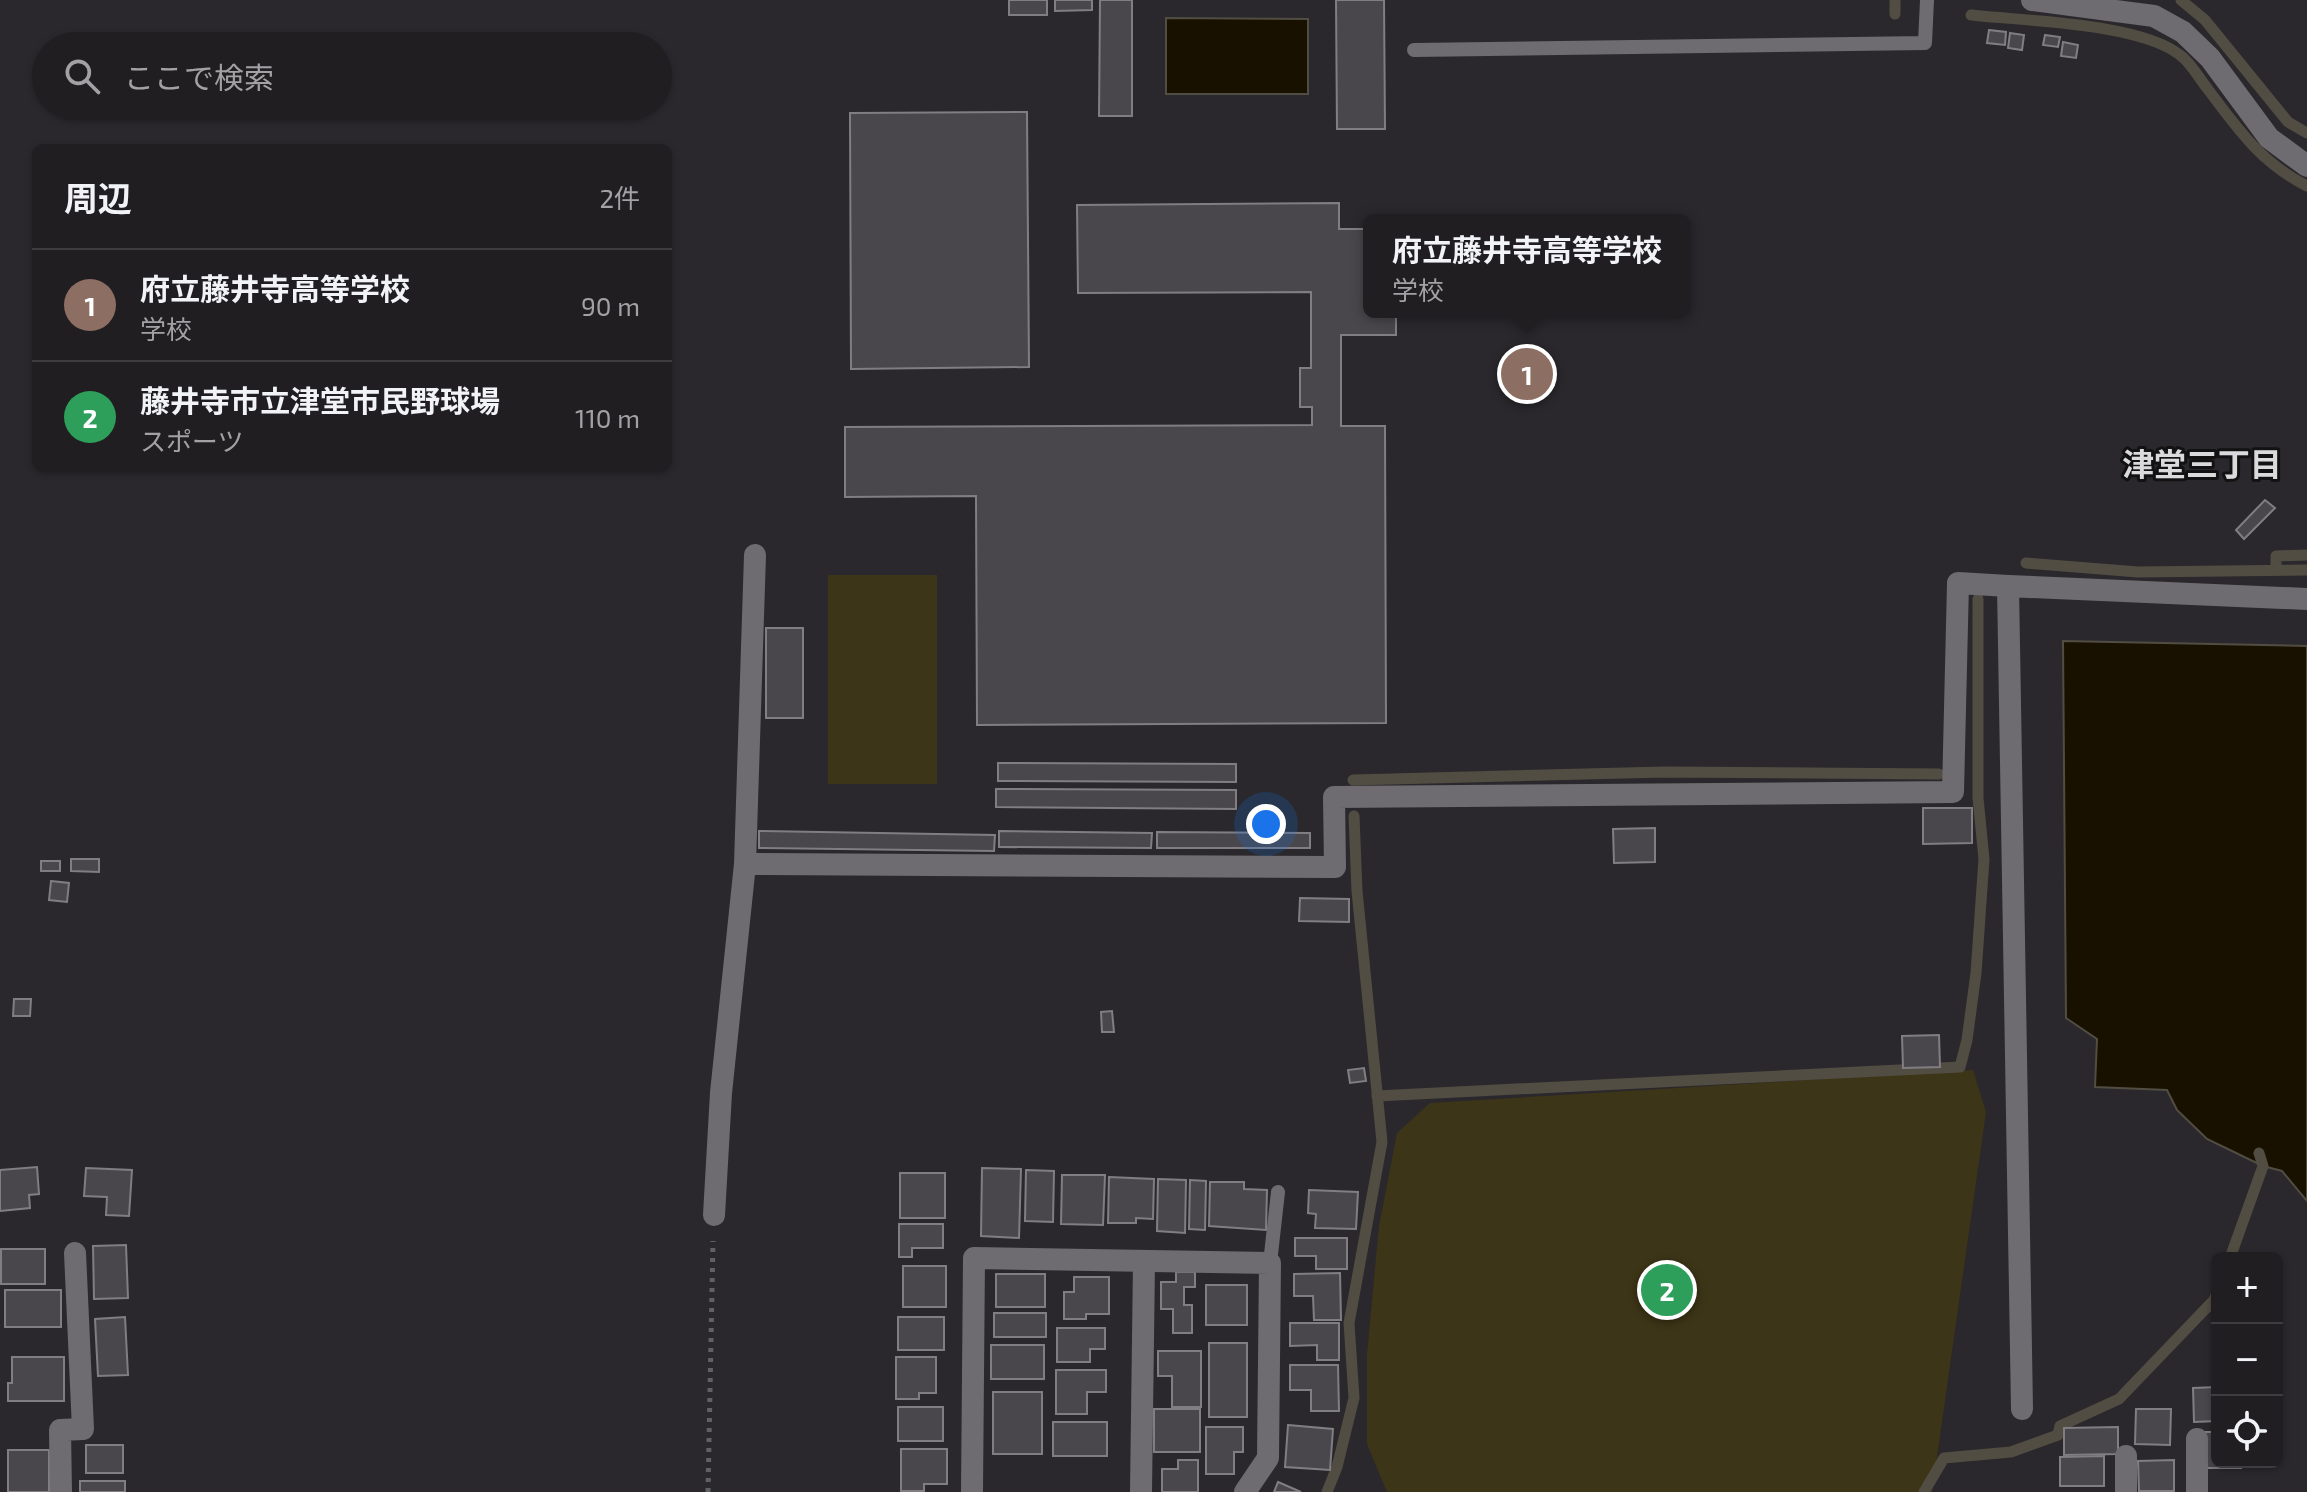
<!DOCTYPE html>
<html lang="ja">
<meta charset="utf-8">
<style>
body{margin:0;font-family:"Exo 2","Noto Sans JP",sans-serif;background:#2d2b2e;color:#f1f3f6}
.controls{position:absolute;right:24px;bottom:24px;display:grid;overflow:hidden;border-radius:12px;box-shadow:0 2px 6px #0004}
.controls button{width:72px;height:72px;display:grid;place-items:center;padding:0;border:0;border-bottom:2px solid #3d3c3f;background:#201e21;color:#f1f3f6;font:40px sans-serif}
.you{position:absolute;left:1266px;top:824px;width:28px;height:28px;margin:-20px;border:6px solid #fff;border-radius:50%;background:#1a73e8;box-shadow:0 0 0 12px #1a73e833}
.badge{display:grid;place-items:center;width:52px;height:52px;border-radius:50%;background:#d5b535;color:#fff;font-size:26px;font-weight:700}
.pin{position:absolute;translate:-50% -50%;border:4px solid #fff;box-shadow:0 2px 8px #0006}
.popup{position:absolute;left:1363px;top:214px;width:328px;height:104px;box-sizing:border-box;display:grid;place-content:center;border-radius:12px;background:#201e21;filter:drop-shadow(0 2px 6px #0005);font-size:26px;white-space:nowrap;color:#a2a2a5}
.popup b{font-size:30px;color:#f1f3f6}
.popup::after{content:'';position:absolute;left:50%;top:100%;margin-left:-16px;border:16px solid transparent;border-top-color:#201e21}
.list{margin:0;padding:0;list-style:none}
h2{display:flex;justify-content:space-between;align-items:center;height:104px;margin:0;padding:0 32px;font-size:34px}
h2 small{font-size:26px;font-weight:400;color:#a2a2a5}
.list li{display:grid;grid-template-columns:52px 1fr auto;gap:24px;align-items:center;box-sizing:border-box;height:112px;padding:0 32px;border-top:2px solid #3d3c3f}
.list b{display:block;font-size:30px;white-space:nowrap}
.list p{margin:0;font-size:26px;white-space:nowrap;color:#a2a2a5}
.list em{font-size:26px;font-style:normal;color:#a2a2a5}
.icon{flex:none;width:44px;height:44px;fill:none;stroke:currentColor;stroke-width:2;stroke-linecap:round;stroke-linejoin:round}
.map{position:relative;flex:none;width:2307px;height:1492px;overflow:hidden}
.search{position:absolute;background:#201e21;box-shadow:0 2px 6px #0004;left:32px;top:32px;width:640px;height:88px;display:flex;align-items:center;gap:20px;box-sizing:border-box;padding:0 28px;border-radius:44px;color:#a2a2a5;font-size:30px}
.panel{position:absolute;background:#201e21;box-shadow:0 2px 6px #0004;left:32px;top:144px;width:640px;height:328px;border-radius:12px}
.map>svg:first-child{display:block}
</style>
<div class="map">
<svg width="2307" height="1492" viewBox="0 0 2307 1492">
<rect width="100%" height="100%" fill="#2a282c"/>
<!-- green -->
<g fill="#3d3517">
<rect x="828" y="575" width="109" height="209"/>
<polygon points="1973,1070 1986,1112 1932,1492 1387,1492 1367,1444 1367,1354 1379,1226 1397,1133 1430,1103"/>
</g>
<!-- water -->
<g fill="#181100" stroke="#524d42" stroke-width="2">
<polygon points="1166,18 1308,19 1308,94 1166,94"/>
<polygon points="2063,641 2307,646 2307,1201 2282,1171 2263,1166 2207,1139 2177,1110 2167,1090 2095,1087 2097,1039 2066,1018"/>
</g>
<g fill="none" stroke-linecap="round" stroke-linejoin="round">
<!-- stream -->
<g stroke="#524d42" stroke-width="11">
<polyline points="2181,0 2205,20 2288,122 2307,133"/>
<polyline points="1895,14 1895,0"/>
<path d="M 1971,15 C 2024,21 2140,23 2180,55 C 2191,63 2199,78 2207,88 C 2238,129 2260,162 2307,186"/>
<polyline points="2026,563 2138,572 2307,570"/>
<polyline points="2276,570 2276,556 2307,555"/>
<polyline points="1353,780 1665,772 1939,774"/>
<polyline points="1377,1096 1960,1067 1967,1040 1976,973 1984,859 1978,798 1978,599"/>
<polyline points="2230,1258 2263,1166 2259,1153"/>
<polyline points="1327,1492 1337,1467 1354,1398 1349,1323 1382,1142 1357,891 1354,816"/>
<polyline points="1924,1492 1944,1458 2011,1452 2058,1435 2060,1426 2119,1399 2214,1300 2217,1293"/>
</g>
</g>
<!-- building -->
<g fill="#49474b" stroke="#807e82" stroke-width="2">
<rect x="1009" y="0" width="38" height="15"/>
<polygon points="1055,0 1092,0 1092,10 1055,11"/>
<polygon points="1100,0 1132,0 1132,116 1099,116"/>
<polygon points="1336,0 1384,0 1385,129 1337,129"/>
<polygon points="1989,30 2006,32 2005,45 1987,43"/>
<polygon points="2010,33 2024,35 2022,50 2008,48"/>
<polygon points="2045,35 2060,37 2058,47 2043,45"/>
<polygon points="2063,42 2078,45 2076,58 2061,56"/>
<polygon points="1027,112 1029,367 851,369 850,113"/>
<polygon points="1339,203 1339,229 1369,229 1369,312 1396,312 1396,335 1341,335 1341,426 1385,426 1386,723 977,725 976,496 845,497 845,427 1312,425 1312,407 1300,407 1300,368 1311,368 1311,292 1078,293 1077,205"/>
<polygon points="2265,500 2275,508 2244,539 2236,530"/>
<rect x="766" y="628" width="37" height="90"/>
<polygon points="998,763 1236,764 1236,782 998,781"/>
<polygon points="996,789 1236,790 1236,809 996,807"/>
<polygon points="1923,808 1972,808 1972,843 1923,844"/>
<polygon points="1655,828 1655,862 1614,863 1613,829"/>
<polygon points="759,831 995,835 994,851 759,848"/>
<polygon points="999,831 1152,833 1151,848 999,847"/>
<polygon points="1157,832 1310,833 1310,848 1157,848"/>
<polygon points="71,859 99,859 99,872 71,871"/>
<rect x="41" y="861" width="19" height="10"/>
<polygon points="51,881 69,883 67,902 49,900"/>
<polygon points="1300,898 1349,899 1349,922 1299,921"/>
<polygon points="14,999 31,999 30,1016 13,1016"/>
<polygon points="1112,1011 1114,1032 1102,1032 1101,1012"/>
<polygon points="1939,1035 1940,1067 1903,1068 1902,1036"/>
<polygon points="1364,1068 1366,1081 1350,1083 1348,1070"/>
<polygon points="37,1167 39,1194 29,1195 30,1208 0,1211 0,1170"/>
<polygon points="86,1168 132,1170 129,1216 106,1215 107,1197 84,1196"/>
<polygon points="982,1168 1021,1169 1019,1238 981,1236"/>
<polygon points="1026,1170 1054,1171 1053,1222 1025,1221"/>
<rect x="900" y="1173" width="45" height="45"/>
<polygon points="1062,1175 1105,1175 1103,1225 1061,1224"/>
<polygon points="1109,1177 1154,1179 1153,1219 1136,1218 1136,1223 1108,1223"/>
<polygon points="1158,1179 1186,1180 1185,1233 1157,1231"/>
<polygon points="1190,1180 1206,1181 1205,1230 1189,1229"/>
<polygon points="1210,1182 1244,1182 1244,1189 1267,1190 1266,1230 1209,1226"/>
<polygon points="1309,1190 1358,1192 1356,1229 1315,1228 1316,1214 1308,1213"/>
<polygon points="899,1224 943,1224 943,1248 912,1248 912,1257 899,1257"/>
<polygon points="1295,1238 1347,1238 1347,1269 1316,1269 1316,1256 1295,1256"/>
<polygon points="126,1245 128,1298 94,1299 93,1246"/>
<rect x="1" y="1249" width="44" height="35"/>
<rect x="903" y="1266" width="43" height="41"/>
<polygon points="1176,1272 1195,1272 1195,1287 1184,1287 1184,1305 1192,1305 1192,1333 1173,1333 1173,1309 1161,1309 1161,1282 1176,1282"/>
<polygon points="1340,1273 1341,1320 1314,1320 1313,1296 1294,1296 1294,1274"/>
<rect x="996" y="1274" width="49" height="33"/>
<polygon points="1074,1277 1109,1277 1109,1314 1086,1314 1086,1319 1064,1319 1064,1292 1074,1292"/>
<rect x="1206" y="1285" width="41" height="40"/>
<rect x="5" y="1290" width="56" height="37"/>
<rect x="994" y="1313" width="52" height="24"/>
<polygon points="125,1317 128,1375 98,1376 95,1319"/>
<rect x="898" y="1317" width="46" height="33"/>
<polygon points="1290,1323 1339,1323 1339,1360 1317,1360 1317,1345 1290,1346"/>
<polygon points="1057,1328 1105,1328 1105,1349 1090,1349 1090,1362 1057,1362"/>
<rect x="1209" y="1343" width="38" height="74"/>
<rect x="991" y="1345" width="53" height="34"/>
<polygon points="1158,1351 1201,1351 1201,1407 1172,1407 1172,1376 1158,1376"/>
<polygon points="12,1357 64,1357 64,1401 8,1401 8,1383 12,1383"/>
<polygon points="896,1357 936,1357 936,1393 919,1393 919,1399 896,1399"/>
<polygon points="1290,1365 1338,1365 1339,1411 1311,1411 1311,1390 1290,1390"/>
<polygon points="1056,1370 1106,1370 1106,1392 1087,1392 1087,1414 1056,1414"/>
<polygon points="2217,1387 2217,1421 2194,1422 2193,1388"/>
<rect x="993" y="1392" width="49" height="62"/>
<rect x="898" y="1407" width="45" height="34"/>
<rect x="1154" y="1409" width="46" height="43"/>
<polygon points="2136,1409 2171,1409 2170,1445 2135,1444"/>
<rect x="1053" y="1422" width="54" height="34"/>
<polygon points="1288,1425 1333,1429 1330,1470 1285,1467"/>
<polygon points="1206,1427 1243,1427 1243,1452 1234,1452 1234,1474 1206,1474"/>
<polygon points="2118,1427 2118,1454 2064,1455 2064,1428"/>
<polygon points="2205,1432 2217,1432 2217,1462 2241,1462 2241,1468 2205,1468"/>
<rect x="86" y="1445" width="37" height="28"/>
<polygon points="901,1449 947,1449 947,1484 924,1484 924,1491 901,1491"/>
<rect x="8" y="1450" width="41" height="42"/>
<polygon points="2104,1456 2104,1486 2060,1486 2060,1457"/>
<polygon points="1178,1460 1198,1460 1198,1492 1162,1492 1162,1469 1178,1469"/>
<polygon points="2174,1460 2174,1491 2139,1491 2138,1461"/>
<rect x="80" y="1481" width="45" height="11"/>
<polygon points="1278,1482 1301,1492 1274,1492"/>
</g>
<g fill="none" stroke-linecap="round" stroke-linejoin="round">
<!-- path -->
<polyline stroke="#616063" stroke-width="5" stroke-dasharray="4 6" stroke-linecap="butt" points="708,1492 713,1241"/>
<!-- service -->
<g stroke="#6e6c70" stroke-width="14">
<polyline points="1414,50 1925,43 1927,0"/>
<polyline points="1270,1263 1278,1192"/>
</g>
<!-- minor -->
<g stroke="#6e6c70" stroke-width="22">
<polyline points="2032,0 2154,16 2183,32 2210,58 2269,138 2307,166"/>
<polyline points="745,864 1335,867 1334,797 1953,792 1958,583 2008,586"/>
<polyline points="714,1215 721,1093 745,864 755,555"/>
<polyline points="2022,1409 2008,586 2307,599"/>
<polyline points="2197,1439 2197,1492"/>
<polyline points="61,1492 60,1430 83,1429 75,1253"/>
<polyline points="972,1492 974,1258 1270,1263 1268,1458 1245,1492"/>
<polyline points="1141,1492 1144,1262"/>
<polyline points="2126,1492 2126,1456"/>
</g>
</g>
<g text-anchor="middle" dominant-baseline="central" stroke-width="6" stroke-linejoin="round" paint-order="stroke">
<!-- neighbourhood labels -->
<g font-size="32" font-weight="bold" fill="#dad9db" stroke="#121213">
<text x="2202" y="463">津堂三丁目</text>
</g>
</g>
</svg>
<div class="controls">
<button>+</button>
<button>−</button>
<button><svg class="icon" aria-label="locate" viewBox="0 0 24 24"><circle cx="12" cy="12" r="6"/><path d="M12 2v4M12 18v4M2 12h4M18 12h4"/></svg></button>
</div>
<div class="you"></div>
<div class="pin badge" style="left:1527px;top:374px;background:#8d6e63">1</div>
<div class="popup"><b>府立藤井寺高等学校</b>学校</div>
<div class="pin badge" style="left:1667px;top:1290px;background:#2e9e5b">2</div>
<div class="search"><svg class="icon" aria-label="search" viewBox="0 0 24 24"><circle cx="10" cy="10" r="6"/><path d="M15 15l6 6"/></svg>ここで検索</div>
<section class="panel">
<h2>周辺<small>2件</small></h2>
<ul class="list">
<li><span class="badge" style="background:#8d6e63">1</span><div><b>府立藤井寺高等学校</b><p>学校</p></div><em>90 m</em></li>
<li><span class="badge" style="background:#2e9e5b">2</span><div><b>藤井寺市立津堂市民野球場</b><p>スポーツ</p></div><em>110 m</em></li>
</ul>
</section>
</div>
